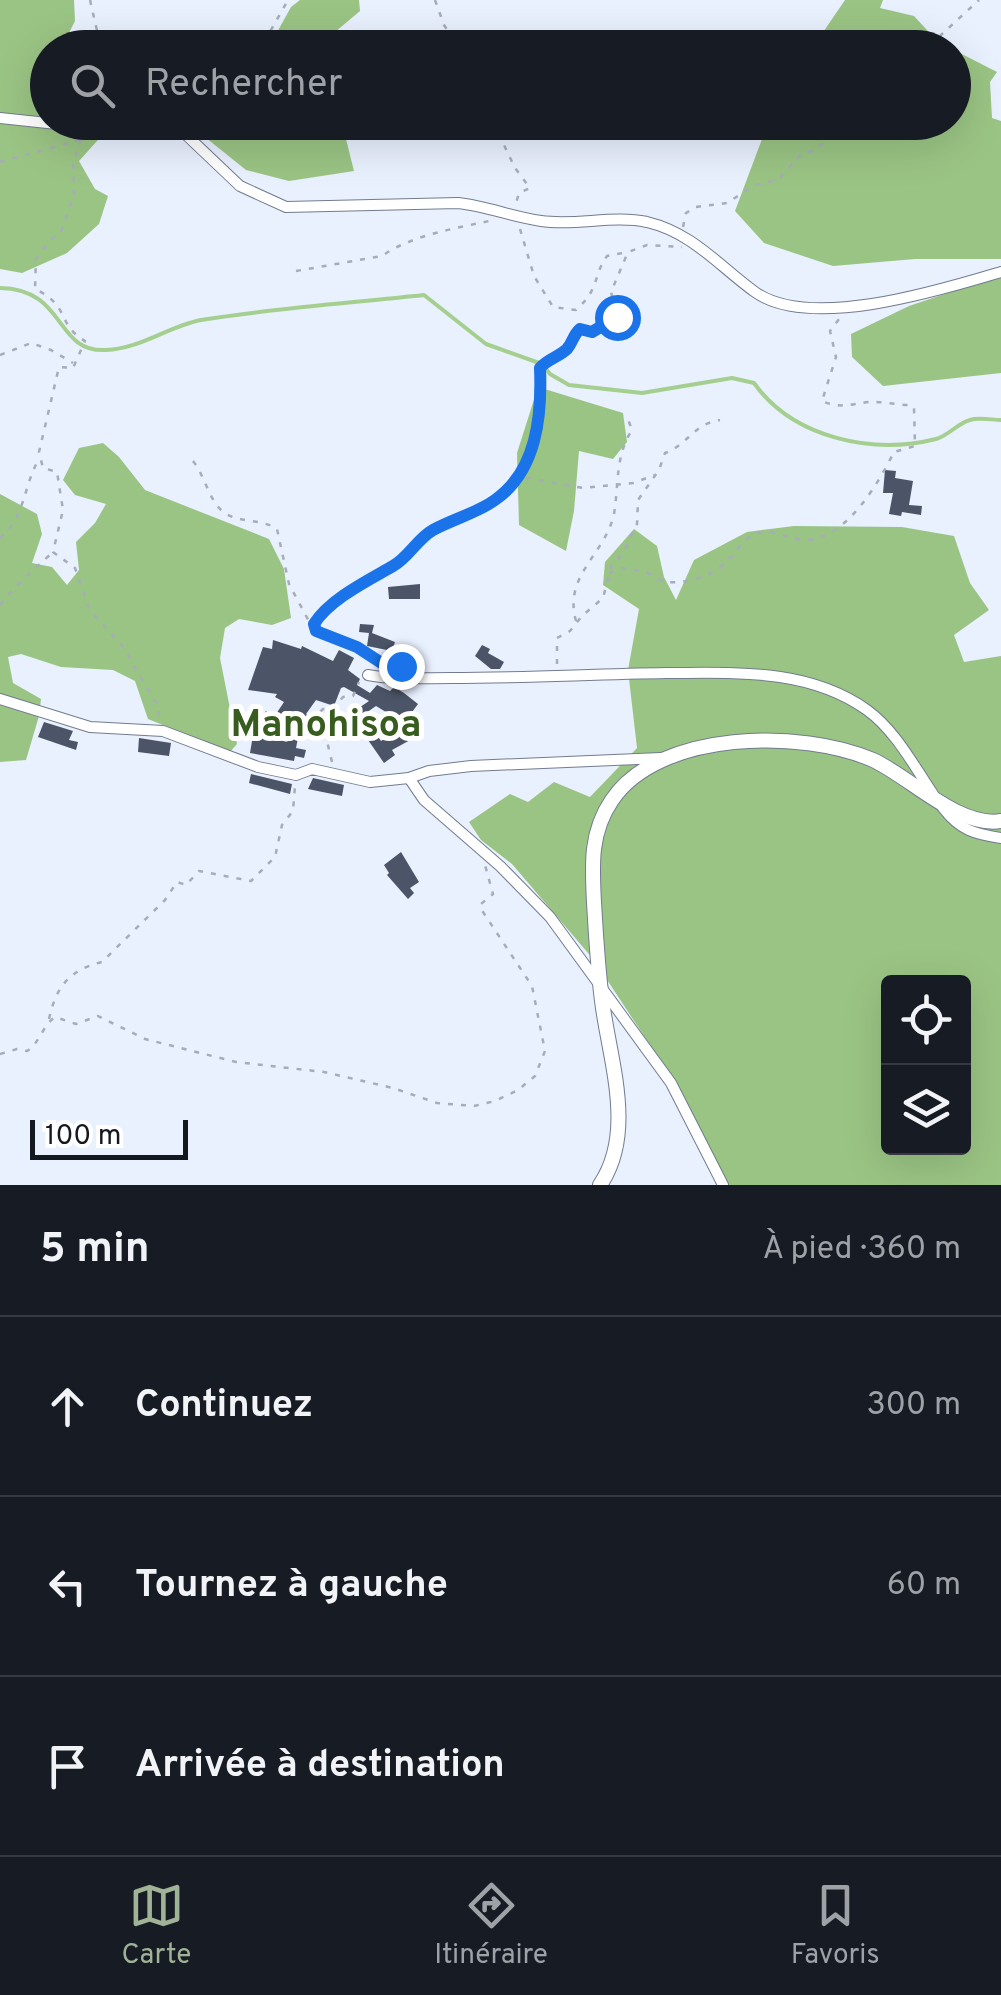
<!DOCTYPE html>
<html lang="fr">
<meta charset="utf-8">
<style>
body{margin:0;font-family:Overpass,sans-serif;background:#242831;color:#f1f3f6}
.controls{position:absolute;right:30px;bottom:30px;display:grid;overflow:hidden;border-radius:10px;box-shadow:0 10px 40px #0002}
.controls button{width:90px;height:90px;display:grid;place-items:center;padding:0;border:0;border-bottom:2px solid #363941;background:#171b24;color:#f1f3f6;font:50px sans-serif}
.scale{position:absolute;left:30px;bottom:25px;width:158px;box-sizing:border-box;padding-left:10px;border:5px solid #14181f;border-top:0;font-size:28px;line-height:35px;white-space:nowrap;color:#14181f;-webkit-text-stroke:8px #fff;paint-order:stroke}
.stop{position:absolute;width:30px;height:30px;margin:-22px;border:8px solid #1a73e8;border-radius:50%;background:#fff}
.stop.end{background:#1a73e8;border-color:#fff;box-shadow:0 2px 10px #0008}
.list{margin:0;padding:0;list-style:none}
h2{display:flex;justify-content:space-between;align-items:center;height:130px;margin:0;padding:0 40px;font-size:42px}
h2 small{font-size:32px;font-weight:400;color:#9ea1a6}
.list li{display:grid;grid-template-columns:65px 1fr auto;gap:30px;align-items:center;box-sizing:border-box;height:180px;padding:0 40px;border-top:2px solid #363941}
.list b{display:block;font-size:38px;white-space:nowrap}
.list em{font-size:32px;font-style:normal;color:#9ea1a6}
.icon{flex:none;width:55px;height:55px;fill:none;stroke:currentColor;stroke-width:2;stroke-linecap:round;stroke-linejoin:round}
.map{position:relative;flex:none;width:1001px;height:1185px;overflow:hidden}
.search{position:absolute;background:#171b24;box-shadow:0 10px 40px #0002;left:30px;right:30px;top:30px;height:110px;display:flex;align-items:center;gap:25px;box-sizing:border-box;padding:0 35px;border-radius:55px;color:#9ea1a6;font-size:38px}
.sheet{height:670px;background:#171b24}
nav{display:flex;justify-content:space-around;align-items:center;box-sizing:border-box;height:140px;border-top:2px solid #363941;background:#171b24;font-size:28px;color:#9ea1a6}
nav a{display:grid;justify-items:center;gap:5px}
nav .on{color:#a0b396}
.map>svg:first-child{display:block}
</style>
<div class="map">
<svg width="1001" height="1185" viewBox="0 0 1001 1185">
<rect width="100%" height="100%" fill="#e9f0fe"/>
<!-- forest -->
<g fill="#9ac484" fill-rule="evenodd">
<polygon points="0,0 74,0 75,21 62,47 48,48 48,122 133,123 106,131 79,161 95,189 108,196 99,224 67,253 22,273 0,269"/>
<polygon points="300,0 359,0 360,11 322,43 321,47 269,47 291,7"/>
<polygon points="845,0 883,0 880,8 914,16 938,42 949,47 813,47"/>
<polygon points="954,50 997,72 990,82 992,118 1001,121 1001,259 915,259 833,266 764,243 735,211 768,123 954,122"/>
<polygon points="196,122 342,123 354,171 289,181 246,170 195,129"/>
<polygon points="1001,275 1001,373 883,386 852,357 851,334 909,306"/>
<polygon points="538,387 623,413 627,442 613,459 579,451 574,511 566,551 519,525 517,453"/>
<polygon points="103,443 119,457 145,490 269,539 284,569 291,618 272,625 239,619 225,628 220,658 237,744 230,752 148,719 135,681 113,670 61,667 21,654 8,657 13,683 41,699 39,716 26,760 0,762 0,494 37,514 42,534 32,563 52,567 67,585 79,570 76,542 95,523 106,504 75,495 63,480 79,448"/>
<path d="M 794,526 L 902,527 L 954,536 L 970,583 L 989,610 L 954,635 L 964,662 L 1001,656 L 1001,1185 L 728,1185 L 673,1080 L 594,960 L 512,864 L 481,840 L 469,822 L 510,794 L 528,802 L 554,782 L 590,797 L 637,748 L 628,670 L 639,609 L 603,585 L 605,562 L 634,529 L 657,546 L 664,577 L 676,600 L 694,560 L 747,532 ZM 888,982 L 964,982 L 964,1148 L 888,1148 Z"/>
</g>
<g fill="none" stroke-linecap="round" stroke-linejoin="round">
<!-- stream -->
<path stroke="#a5cf8f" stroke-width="4" d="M 0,288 C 67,289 54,353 106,350 C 140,349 169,326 201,320 C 275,308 350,303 424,295 L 486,344 L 542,364 L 550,374 L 569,385 L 642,393 L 732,378 L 754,383 C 793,438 872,455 936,439 C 948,436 958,423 970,420 C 979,417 992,420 1001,420"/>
</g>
<!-- building -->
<g fill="#4c5568">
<polygon points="885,470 896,471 895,478 913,481 909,505 922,506 921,515 902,512 901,516 889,514 893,493 883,493"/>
<polygon points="420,584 420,599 389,599 388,587"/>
<polygon points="360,624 374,625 372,633 395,642 392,651 367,646 369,633 359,632"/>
<polygon points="273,640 301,649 302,646 333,661 339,650 354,658 348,670 360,679 357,685 370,693 377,685 390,691 394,687 404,693 418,704 404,723 376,706 363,715 381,741 405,727 412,739 392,750 395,755 384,763 350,714 369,701 344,687 341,688 334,706 316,700 306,714 318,722 310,735 300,728 296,748 306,750 304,758 295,756 294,761 250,753 253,735 288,742 258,722 266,711 274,717 284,702 275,697 277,694 248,690 263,647 272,649"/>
<polygon points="482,645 490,649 488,653 504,662 500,669 491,669 475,656"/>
<polygon points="44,722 73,731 69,740 78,742 76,750 38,737"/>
<polygon points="139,738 171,743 169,756 138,752"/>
<polygon points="251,774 292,784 290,794 249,783"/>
<polygon points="313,778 344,785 342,796 308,789"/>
<polygon points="401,852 419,882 410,888 414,893 408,899 387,875 389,873 384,865"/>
</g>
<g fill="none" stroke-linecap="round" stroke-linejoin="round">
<!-- street casing -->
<g stroke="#727c8f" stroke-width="12">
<g id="street">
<polyline points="0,118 85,127 149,122"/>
<path d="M 162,122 L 180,129 L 240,186 L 286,207 L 458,203 C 487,206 512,217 541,221 C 576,226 613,215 647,222 C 693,233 719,266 755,292 C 810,331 941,290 1001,272"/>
<path d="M 368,675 C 396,680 423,678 452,678 C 523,678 595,674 667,673 C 735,673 808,668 867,710 C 895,730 914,766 933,794"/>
<polyline points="0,699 90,727 163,731 258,767 296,775 312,769 370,782 409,778 429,771 471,766 661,758"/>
<polyline points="409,778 424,800 500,866 550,917 671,1083 723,1185"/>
<path d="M 943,808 C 960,830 974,834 1001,838"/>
</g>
</g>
<!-- secondary casing -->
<g stroke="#727c8f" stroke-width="16">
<path id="secondary" d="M 600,1185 C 635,1134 611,1064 603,1008 C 598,973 596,938 594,902 C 592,865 590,832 612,800 C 659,730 802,729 873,760 C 910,777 959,828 1001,821"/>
</g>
<!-- path -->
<g stroke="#a6acb8" stroke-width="2.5" stroke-dasharray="5 8" stroke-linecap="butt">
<polyline points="90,0 101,48"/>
<polyline points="435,0 444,25 459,48"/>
<polyline points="251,48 271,30 288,0"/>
<polyline points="933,48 941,35 979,0"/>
<polyline points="493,122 515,168 530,188 519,193 516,203"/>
<path d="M 81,139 L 73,164 L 74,195 L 61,232 L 49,241 L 36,259 L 35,289 C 71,306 56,324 85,341 L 73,368 L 59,367 L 39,452 L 43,468 L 57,472 L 63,510 L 53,552 L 75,568 L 90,610 L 123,647 L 157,704 L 160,719"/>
<polyline points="0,162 80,140"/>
<polyline points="683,227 686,213 696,207 727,203 755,185 778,180 802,153 813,151 838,131 843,122"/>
<path d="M 520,229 L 534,276 L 553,307 L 576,310 C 601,287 592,277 607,256 L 628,252"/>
<path d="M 296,271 L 382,256 C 412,235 453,229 489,221"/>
<polyline points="0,355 31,343 51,350 73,363"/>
<path d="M 193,461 C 205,476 208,498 222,511 C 238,524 261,518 277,529 L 289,584 L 312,627"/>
<path d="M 517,479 C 539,448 542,405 540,368 C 547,359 559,357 567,349 C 573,342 573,335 580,329 L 592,332 L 617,317 L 611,292 L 628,252 L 647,245 L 682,247"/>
<path d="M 0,538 C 26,516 23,486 39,459"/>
<path d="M 609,573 L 623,568 C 631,571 637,569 645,572 C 652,574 658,580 665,582 C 684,584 711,577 724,564 C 733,556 740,543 751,536 C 769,525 785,539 804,540 C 845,541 878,484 894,452 L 915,446 L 914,408 L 910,405 C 897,405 881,401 869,402 C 852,404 839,409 822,401 L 836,357 L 830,331 L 839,319"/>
<path d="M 0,605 C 16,585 33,570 52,553"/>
<path d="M 576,621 C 563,575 605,555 614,514 C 619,484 615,456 632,430 L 626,414"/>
<path d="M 557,664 L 557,638 L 570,631 L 582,616 L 603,598 L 611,567 L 623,553 L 637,524 L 638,500 L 659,470 L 665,453 C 689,444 693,424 720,420"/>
<path d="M 403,668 C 394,663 386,666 378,661 C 358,649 338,640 315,631 L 313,624 L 351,589 L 394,565 L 425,535 L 495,500 L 515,482 L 528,478 L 583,488 L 633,483 L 655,475"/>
<polyline points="332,762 320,712 323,709 333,709 343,697 353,696 359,682"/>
<path d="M 49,1019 C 56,987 69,970 102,962 L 165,900 L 177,882 L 186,885 L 199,871 L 251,881 L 275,857 L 282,825 L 293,811 L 295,786"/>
<path d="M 0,1054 L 17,1049 L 27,1051 C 40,1043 42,1026 55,1017 L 76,1024 L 98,1016 L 145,1039 L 236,1062 L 324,1072 L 393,1088 L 437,1103 L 474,1106 L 495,1101 L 518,1090 L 535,1076 L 545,1051 L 532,986 L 481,909 L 481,904 L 493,894 L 485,865"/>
</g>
<!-- street -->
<use href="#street" stroke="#fff" stroke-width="10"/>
<!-- secondary -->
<use href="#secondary" stroke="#fff" stroke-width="14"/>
</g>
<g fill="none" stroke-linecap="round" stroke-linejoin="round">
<!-- route -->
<path stroke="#1a73e8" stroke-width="12" d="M 401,666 L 383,664 L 357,647 L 316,631 L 314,624 C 330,599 367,581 393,566 C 409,557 417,539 433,530 C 453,519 477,513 495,500 C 537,471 542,415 540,368 C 547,359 559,357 567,349 C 573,342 573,335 580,329 L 592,332 L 617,317"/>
</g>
<g text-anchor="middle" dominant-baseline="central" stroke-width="10" stroke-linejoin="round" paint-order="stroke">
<!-- quarter labels -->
<g font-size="38" font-weight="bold" fill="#375c1e" stroke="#fff">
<text x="326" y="726">Manohisoa</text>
</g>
</g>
</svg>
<div class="controls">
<button><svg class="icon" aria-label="locate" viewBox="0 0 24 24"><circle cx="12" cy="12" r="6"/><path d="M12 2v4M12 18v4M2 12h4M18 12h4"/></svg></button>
<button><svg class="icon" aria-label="layers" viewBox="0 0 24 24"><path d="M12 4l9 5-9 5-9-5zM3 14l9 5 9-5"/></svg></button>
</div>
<div class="scale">100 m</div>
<div class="stop" style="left:617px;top:317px"></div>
<div class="stop end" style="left:401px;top:666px"></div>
<div class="search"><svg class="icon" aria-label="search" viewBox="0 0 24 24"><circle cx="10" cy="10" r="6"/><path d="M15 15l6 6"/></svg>Rechercher</div>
</div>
<section class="sheet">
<h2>5 min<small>À pied · 360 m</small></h2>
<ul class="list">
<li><svg class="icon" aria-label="ahead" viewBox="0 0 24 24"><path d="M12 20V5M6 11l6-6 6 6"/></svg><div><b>Continuez</b></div><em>300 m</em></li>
<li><svg class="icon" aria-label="left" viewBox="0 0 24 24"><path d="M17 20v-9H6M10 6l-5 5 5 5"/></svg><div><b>Tournez à gauche</b></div><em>60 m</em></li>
<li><svg class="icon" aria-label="arrive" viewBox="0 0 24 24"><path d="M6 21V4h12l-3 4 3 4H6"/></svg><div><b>Arrivée à destination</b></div></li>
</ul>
</section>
<nav>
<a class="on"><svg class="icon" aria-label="map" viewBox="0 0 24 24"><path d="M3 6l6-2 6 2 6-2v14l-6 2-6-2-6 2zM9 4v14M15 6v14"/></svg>Carte</a>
<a><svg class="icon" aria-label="directions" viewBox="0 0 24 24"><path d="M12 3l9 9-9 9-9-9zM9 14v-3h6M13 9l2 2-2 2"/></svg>Itinéraire</a>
<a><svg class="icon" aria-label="saved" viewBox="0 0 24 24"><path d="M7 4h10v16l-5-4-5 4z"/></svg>Favoris</a>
</nav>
